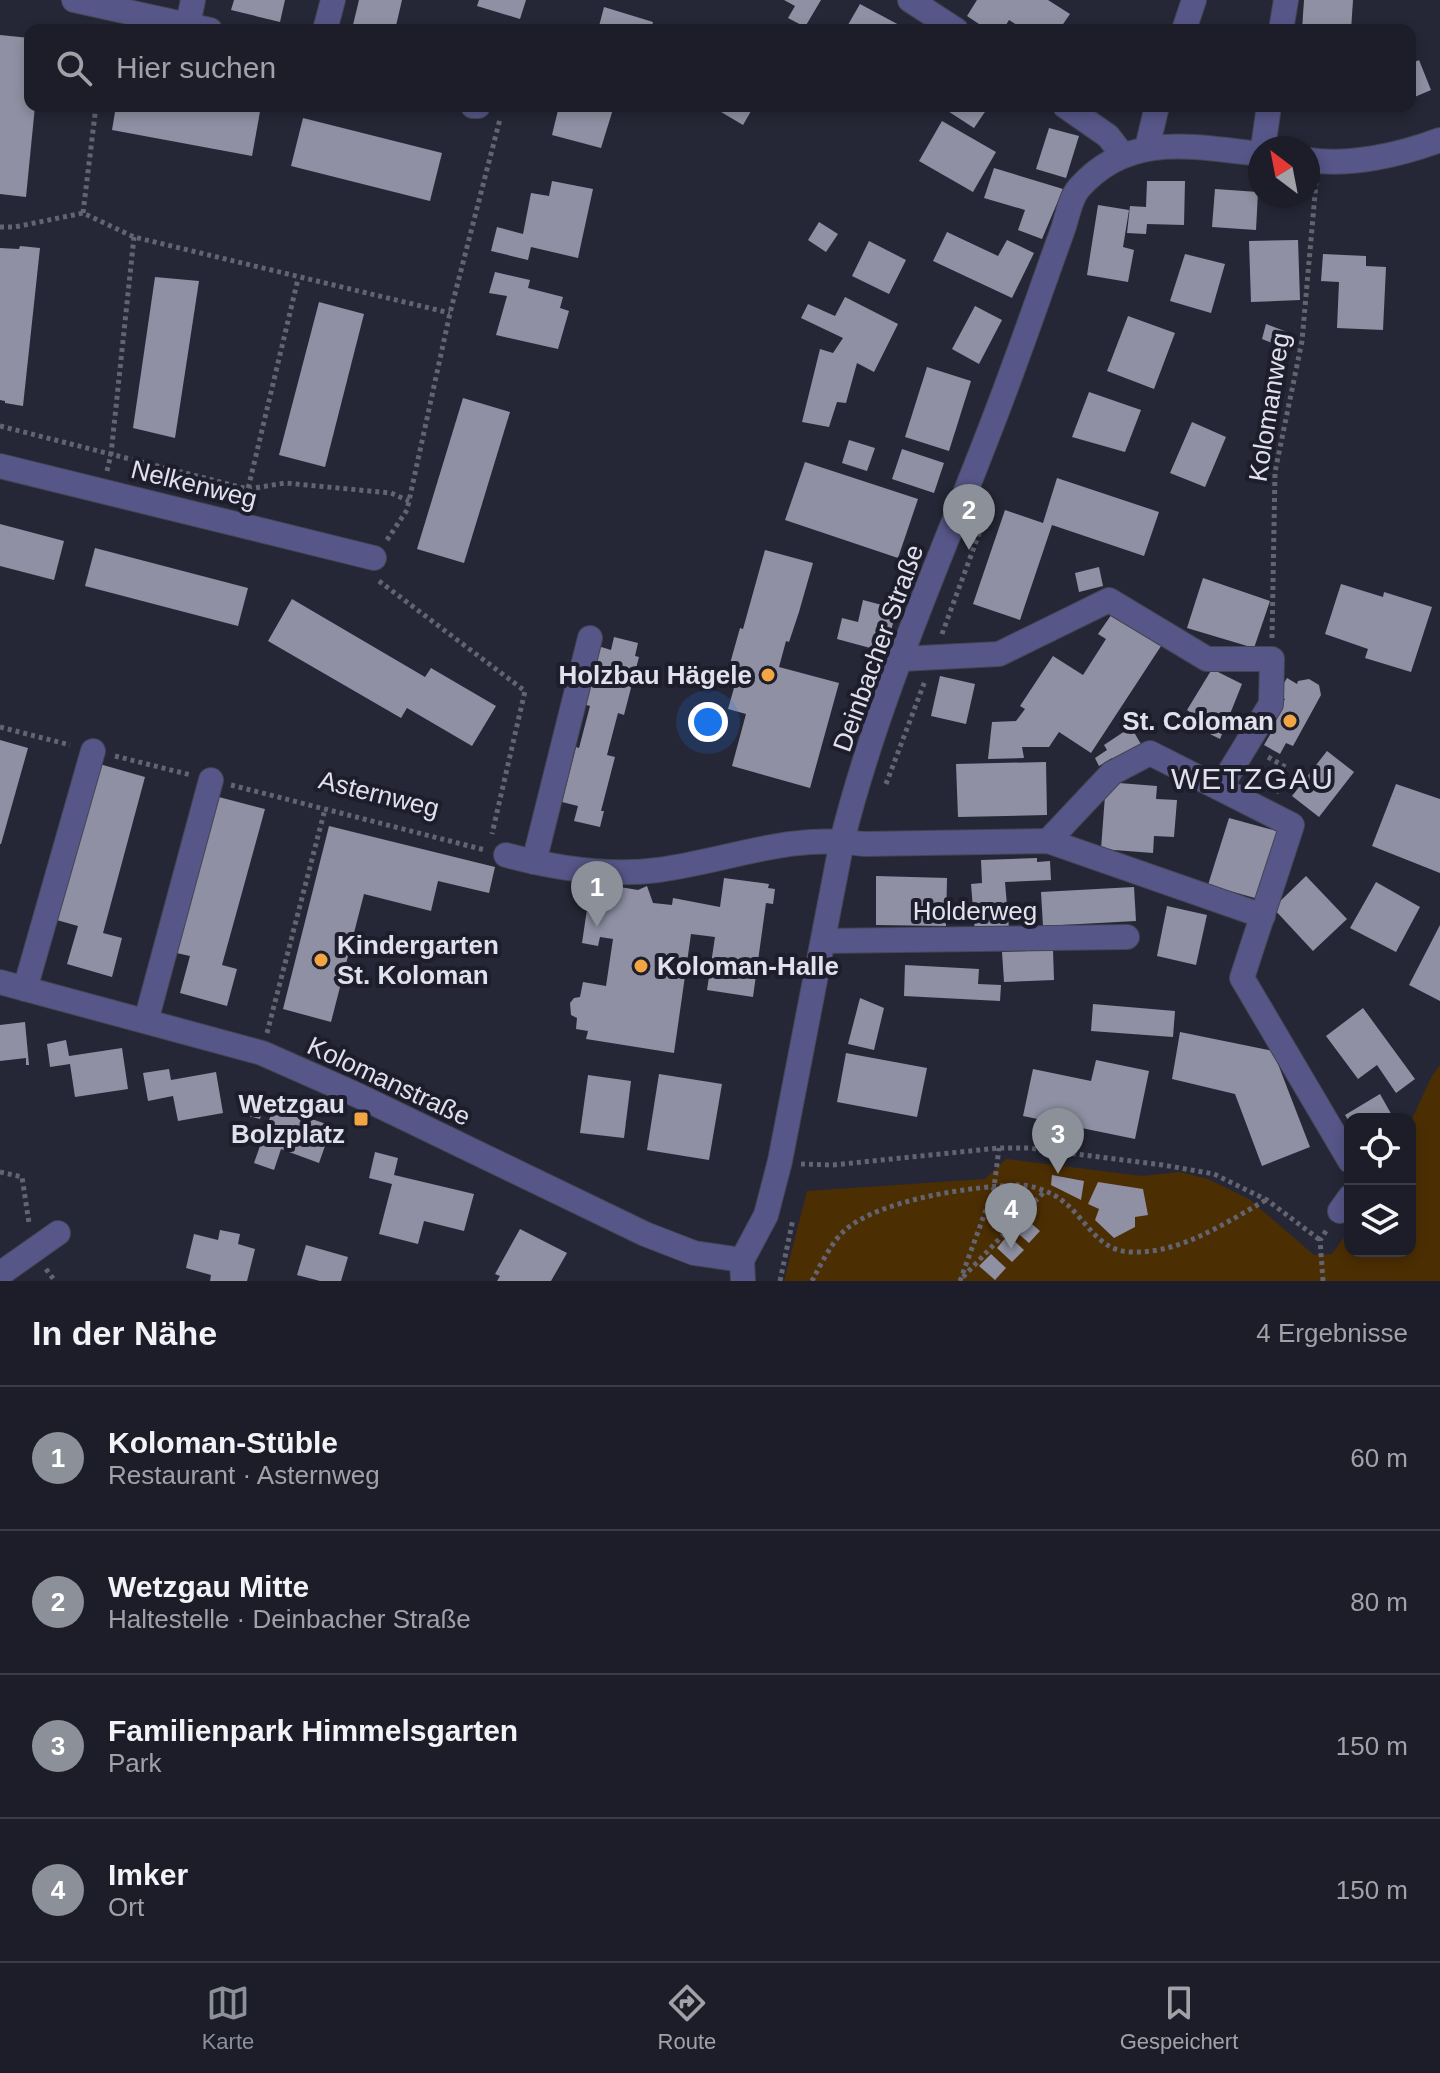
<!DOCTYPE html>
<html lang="de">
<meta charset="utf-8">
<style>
body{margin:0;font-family:Helvetica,sans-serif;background:#252630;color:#f1f3f6}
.controls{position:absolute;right:24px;bottom:24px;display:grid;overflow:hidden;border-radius:16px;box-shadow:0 4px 12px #0003}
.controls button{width:72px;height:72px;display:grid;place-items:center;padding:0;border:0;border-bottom:2px solid #3a3b45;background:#1c1d28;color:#f1f3f6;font:40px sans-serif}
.compass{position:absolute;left:1248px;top:136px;width:72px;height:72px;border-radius:50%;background:#1c1d28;box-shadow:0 4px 12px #0003;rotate:328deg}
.you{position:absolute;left:708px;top:722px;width:28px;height:28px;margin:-20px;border:6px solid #fff;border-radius:50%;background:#1a73e8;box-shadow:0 0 0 12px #1a73e833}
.badge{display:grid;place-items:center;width:52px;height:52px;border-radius:50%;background:#8c9099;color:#fff;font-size:26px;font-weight:700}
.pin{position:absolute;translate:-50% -66px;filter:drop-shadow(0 2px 4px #0008)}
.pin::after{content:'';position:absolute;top:42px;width:28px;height:24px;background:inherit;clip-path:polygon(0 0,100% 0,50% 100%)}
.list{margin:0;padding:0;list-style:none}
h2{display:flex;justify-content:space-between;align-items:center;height:104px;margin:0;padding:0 32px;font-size:34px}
h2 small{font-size:26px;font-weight:400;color:#a0a2a8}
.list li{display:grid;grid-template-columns:52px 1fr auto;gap:24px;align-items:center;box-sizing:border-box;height:144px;padding:0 32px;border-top:2px solid #3a3b45}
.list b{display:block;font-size:30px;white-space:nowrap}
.list p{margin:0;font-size:26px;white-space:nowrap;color:#a0a2a8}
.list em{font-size:26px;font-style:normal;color:#a0a2a8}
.icon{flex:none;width:44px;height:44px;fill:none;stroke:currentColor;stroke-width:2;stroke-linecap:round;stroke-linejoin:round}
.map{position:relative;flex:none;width:1440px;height:1281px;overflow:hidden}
.search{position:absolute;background:#1c1d28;box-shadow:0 4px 12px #0003;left:24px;right:24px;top:24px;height:88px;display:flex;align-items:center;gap:20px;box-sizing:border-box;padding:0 28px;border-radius:16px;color:#a0a2a8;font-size:30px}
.sheet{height:680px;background:#1c1d28}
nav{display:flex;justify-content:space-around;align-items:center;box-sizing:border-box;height:112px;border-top:2px solid #3a3b45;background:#1c1d28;font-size:22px;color:#a0a2a8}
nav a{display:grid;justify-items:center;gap:4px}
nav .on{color:#8c9099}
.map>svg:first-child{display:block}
</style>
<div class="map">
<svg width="1440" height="1281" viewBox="0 0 1440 1281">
<rect width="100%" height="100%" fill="#262736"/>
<!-- green -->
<polygon fill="#4c2e03" points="1440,1065 1440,1281 784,1281 807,1191 985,1179 1006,1159 1142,1176 1180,1172 1208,1179 1249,1199 1314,1255 1332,1254 1350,1229 1350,1251 1410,1251 1410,1123 1432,1076"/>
<!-- building -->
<g fill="#8f90a3">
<polygon points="234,0 285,0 280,22 231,10"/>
<polygon points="359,0 402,0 395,30 352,29"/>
<polygon points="479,0 526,0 520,19 477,6"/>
<polygon points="784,0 821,0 805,27 788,18 795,6"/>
<polygon points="977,0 1048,0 1070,14 1059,30 1025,30 1009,20 1003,30 988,30 967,16"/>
<polygon points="1304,0 1353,0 1351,30 1302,30"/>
<polygon points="860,4 901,26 898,30 845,30"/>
<polygon points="604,7 653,22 651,30 598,30"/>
<polygon points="0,35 30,38 30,106 35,106 26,197 0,194"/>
<polygon points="1419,60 1431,90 1410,99 1410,64"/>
<polygon points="116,106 261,106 252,156 112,130"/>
<polygon points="559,106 614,106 601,148 552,135"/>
<polygon points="711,106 754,106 743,125"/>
<polygon points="940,106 989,106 974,128"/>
<polygon points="303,118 442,153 430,201 291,166"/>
<polygon points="942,121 996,152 973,192 919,161"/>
<polygon points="1049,128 1079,136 1066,178 1036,169"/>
<polygon points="994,168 1063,189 1042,239 1018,230 1025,210 984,198"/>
<polygon points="552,181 593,189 578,258 531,247 528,260 491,251 497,227 523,234 531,193 549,196"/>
<polygon points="1147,181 1185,181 1184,225 1147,224 1146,234 1127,233 1130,206 1146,207"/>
<polygon points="1215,189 1258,192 1256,230 1212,227"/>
<polygon points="1098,205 1129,210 1123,247 1134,250 1128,282 1087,275"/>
<polygon points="819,222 838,234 826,252 808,240"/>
<polygon points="947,232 998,256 1007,240 1034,253 1012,298 933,261"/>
<polygon points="1298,240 1300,300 1251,302 1249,241"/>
<polygon points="869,241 906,260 889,294 852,276"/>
<polygon points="20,246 40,248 23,406 5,403 5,401 0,400 0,248 19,249"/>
<polygon points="1185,254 1225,264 1211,313 1170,301"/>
<polygon points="1323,254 1366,256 1366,266 1386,267 1383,330 1337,328 1339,282 1321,281"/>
<polygon points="495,272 530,280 528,288 563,297 560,308 569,311 558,349 496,335 507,296 489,293"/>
<polygon points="155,277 199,281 175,438 133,428"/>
<polygon points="845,297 898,324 874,372 857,363 846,403 837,402 829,427 802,422 820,349 833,353 843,338 801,318 808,304 835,316"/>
<polygon points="319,302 364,314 325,467 279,455"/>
<polygon points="975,306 1002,320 979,364 952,349"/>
<polygon points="1128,316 1175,333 1154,389 1107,371"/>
<polygon points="1266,324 1295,335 1290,350 1262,339"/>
<polygon points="927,367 971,381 949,451 905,437"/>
<polygon points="1089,392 1141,410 1125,452 1072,437"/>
<polygon points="463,398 510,412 464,563 417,549"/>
<polygon points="1192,422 1226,437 1205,487 1170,473"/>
<polygon points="849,440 875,448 867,471 842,463"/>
<polygon points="902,449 944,463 934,493 892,479"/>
<polygon points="805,462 918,499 898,558 785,520"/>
<polygon points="1057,478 1159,512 1144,556 1052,525 1020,620 973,604 1005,510 1043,523"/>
<polygon points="0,524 64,541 54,580 0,566"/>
<polygon points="95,548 248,588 238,626 85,586"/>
<polygon points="765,550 813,563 799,612 789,642 786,641 779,667 839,683 810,788 732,766 746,714 728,709 734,688 724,685 740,628 743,629"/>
<polygon points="1099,567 1103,586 1079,592 1075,573"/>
<polygon points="1203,578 1270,601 1254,648 1187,628"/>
<polygon points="1341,584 1383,597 1384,592 1432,607 1411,672 1365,658 1368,649 1325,634"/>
<polygon points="292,599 425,677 431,668 496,706 472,746 407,708 401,718 268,641"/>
<polygon points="863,600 897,609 885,652 837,639 842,618 858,622"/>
<polygon points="1114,611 1163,643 1091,753 1059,732 1049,747 1022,747 1024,758 988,759 992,722 1016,721 1025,709 1020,706 1053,656 1083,675 1106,639 1098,634"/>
<polygon points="614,637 638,643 635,656 639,657 624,715 618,713 607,755 615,757 601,811 604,811 600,827 574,821 578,806 562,802 576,747 579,748 590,706 583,704 598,646 611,650"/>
<polygon points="1212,669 1242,684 1220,739 1210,734 1213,728 1187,710"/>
<polygon points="940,676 975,684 966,724 931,716"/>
<polygon points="1287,678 1297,684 1298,681 1309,679 1319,685 1321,695 1293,746 1286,743 1280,754 1264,745 1271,733 1266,730 1285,699 1277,695"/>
<polygon points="1131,727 1142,746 1115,763 1112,758 1099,766 1095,758 1107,750 1104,745"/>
<polygon points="0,740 28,748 1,844 0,844"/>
<polygon points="1327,751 1354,772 1319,817 1292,796"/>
<polygon points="1046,762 1047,815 958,817 956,764"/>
<polygon points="96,763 145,777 103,933 122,938 112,977 67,964 78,926 53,919"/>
<polygon points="1106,782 1157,786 1156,799 1177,800 1174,837 1154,836 1153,853 1101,849"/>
<polygon points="1396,784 1440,799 1440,873 1372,846"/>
<polygon points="215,796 265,809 222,965 237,969 227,1006 180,993 190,956 172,952"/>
<polygon points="1229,818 1277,831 1255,898 1208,885"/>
<polygon points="329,826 495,867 489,893 438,881 431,911 364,894 331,1022 283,1009"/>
<polygon points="1037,858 1037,862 1050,861 1051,880 1005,882 1009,929 975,932 971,884 982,883 981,860"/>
<polygon points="876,876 947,878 946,926 876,925"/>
<polygon points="1306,876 1347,919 1313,951 1273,908"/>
<polygon points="724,878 769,884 768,888 775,889 773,904 766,903 753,997 707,990 715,937 691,934 674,1053 586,1039 588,1031 576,1029 577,1018 571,1015 570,1003 574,998 580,997 583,982 606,986 613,939 600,937 598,946 582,943 590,889 619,893 620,887 638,890 647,886 653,903 672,905 673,898 720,907"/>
<polygon points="1376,882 1420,907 1396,952 1350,928"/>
<polygon points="1134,887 1136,921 1043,926 1041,892"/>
<polygon points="1167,906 1207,915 1196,965 1157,956"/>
<polygon points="1440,925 1440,1001 1409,985"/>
<polygon points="1053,950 1054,980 1004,982 1002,952"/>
<polygon points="905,965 979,969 978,984 1001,985 1000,1001 904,996"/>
<polygon points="860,998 884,1008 874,1050 848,1044"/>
<polygon points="1093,1004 1175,1011 1173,1037 1091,1031"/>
<polygon points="1363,1008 1415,1079 1396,1093 1377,1065 1358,1079 1326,1036"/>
<polygon points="25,1022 29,1065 26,1065 26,1058 0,1061 0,1025"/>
<polygon points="1180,1032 1273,1051 1310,1147 1262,1166 1235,1094 1172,1079"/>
<polygon points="66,1040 69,1056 122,1048 128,1089 75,1097 70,1064 50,1067 47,1044"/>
<polygon points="846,1053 927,1068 917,1117 837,1102"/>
<polygon points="1096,1060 1149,1071 1135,1139 1023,1116 1033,1069 1091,1081"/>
<polygon points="169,1069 171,1080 216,1072 223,1113 178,1121 173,1096 148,1101 143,1073"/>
<polygon points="659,1074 722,1084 709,1160 647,1150"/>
<polygon points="588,1075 631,1081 624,1138 580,1133"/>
<polygon points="252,1092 267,1097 260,1119 245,1115"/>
<polygon points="1380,1094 1394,1119 1350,1119 1350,1123 1345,1115"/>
<polygon points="274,1106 332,1126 319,1163 281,1149 274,1170 254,1163"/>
<polygon points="375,1152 398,1158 394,1175 474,1194 464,1231 424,1221 418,1244 379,1234 392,1184 369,1178"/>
<polygon points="1052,1175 1084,1181 1081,1200 1051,1185"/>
<polygon points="1098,1182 1143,1189 1148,1215 1135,1217 1135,1227 1114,1238 1095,1220 1099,1209 1088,1204"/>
<polygon points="1025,1218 1040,1231 1029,1243 1014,1230"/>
<polygon points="520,1229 567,1253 551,1281 497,1281 500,1276 495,1274"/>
<polygon points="220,1230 240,1234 238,1244 255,1249 247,1281 210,1281 211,1275 186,1268 194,1234 218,1240"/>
<polygon points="1008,1235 1024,1250 1012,1262 997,1248"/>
<polygon points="306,1245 348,1257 341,1281 320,1281 297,1275"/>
<polygon points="991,1254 1006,1268 995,1280 979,1266"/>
</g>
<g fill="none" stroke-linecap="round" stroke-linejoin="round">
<!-- minor casing -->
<g stroke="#444553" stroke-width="26">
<g id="minor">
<polyline points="74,0 210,30"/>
<polyline points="910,0 956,30"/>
<polyline points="188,24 193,0"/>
<polyline points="325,30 333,0"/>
<polyline points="1184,30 1194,0"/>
<polyline points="1281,30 1286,0"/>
<polyline points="473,106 478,106"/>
<polyline points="1065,106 1108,136 1122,154"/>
<polyline points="1147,148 1157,106"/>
<polyline points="1263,148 1269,106"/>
<path d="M 1308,160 C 1351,166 1400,155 1440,140"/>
<polyline points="0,466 374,558"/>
<polyline points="901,659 999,654 1109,600 1207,659 1272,659 1271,704 1220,788"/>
<polyline points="1048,841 1112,773 1150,753 1292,825 1242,978 1350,1161"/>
<path d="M 506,855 C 555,868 607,877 658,870 C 732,860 787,833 864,844 L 1048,841 L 1263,916"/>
<polyline points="534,862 590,638"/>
<polyline points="823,941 1127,937"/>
<polyline points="0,982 262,1053 357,1095 645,1234 694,1253 742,1260"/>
<polyline points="25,989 93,751"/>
<polyline points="146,1021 211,780"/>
<polyline points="1340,1211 1350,1197"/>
<polyline points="0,1274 58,1233"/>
<path d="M 743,1281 L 742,1260 L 766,1215 L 780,1161 L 842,841 C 883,677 958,522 1015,363 C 1031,320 1046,276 1062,232 C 1067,219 1070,198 1079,188 C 1129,131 1194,147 1260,154"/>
</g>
</g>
<!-- path -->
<g stroke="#636472" stroke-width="5" stroke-dasharray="4 4" stroke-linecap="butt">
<polyline points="83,213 96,106"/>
<polyline points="0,227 15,227 83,213 134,237 450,313"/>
<polyline points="0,426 248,489 285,483 391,493 409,501"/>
<polyline points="107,471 111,454 134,237"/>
<polyline points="247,504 248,489 298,279"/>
<polyline points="387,540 407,510 450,313 500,119"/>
<polyline points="379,581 525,691 492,834"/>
<polyline points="942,634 980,531"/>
<polyline points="1272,638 1275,472 1302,341 1316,183"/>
<polyline points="0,727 70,745"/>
<polyline points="115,756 191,775"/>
<polyline points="1268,757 1287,768 1276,793"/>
<polyline points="886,784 925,681"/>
<polyline points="231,785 485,850"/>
<polyline points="267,1033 325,809"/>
<polyline points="801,1164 833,1165 999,1148 1029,1148 1163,1165 1214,1174 1267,1200 1320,1240"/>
<polyline points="0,1172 22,1177 29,1223"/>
<polyline points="46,1269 55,1281"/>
<polyline points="963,1277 1044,1192"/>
<polyline points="780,1281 793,1219"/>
<path d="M 812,1281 C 821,1264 831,1243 845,1230 C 881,1199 974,1186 1020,1185 C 1032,1185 1051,1192 1060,1199 C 1086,1217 1096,1251 1131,1252 C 1180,1254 1225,1223 1266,1200"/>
<polyline points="960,1281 994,1188 999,1148"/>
<polyline points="1323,1281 1320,1240 1328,1228"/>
</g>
<!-- minor -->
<use href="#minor" stroke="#565788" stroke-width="24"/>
</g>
<!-- markers -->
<g fill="#f2a542" stroke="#1d1d2c" stroke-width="3">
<circle cx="768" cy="675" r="8"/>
<circle cx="1290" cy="721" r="8"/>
<circle cx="321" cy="960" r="8"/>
<circle cx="641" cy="966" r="8"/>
<rect x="353" y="1111" width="16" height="16" rx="4"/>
</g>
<g text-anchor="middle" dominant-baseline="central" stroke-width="8" stroke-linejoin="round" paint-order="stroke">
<!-- street labels -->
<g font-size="26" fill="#e0e1ec" stroke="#1d1d2c">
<text transform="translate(1269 407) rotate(-81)">Kolomanweg</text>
<text transform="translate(194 484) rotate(14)">Nelkenweg</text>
<text transform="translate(878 648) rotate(-70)">Deinbacher Straße</text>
<text transform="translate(379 794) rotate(14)">Asternweg</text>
<text x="975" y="911">Holderweg</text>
<text transform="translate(389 1081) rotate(25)">Kolomanstraße</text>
</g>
<!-- poi labels -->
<g font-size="26" font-weight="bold" fill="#e0e1ec" stroke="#1d1d2c" text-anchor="end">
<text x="752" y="675">Holzbau Hägele</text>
<text x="1274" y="721">St. Coloman</text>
<text x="337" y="945" text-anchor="start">Kindergarten<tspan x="337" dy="30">St. Koloman</tspan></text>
<text x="657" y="966" text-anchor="start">Koloman-Halle</text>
<text x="345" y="1104">Wetzgau<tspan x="345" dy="30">Bolzplatz</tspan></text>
</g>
<!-- quarter labels -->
<g font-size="30" letter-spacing="2" fill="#e0e1ec" stroke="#1d1d2c">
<text x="1253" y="778">WETZGAU</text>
</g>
</g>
</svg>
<div class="controls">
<button><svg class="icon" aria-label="locate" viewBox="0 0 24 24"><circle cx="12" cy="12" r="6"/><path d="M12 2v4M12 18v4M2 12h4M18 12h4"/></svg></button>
<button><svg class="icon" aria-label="layers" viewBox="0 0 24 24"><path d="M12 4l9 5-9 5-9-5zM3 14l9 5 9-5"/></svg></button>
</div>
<svg class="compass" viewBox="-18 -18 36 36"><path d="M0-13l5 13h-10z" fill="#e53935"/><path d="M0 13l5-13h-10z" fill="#a0a2a8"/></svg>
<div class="you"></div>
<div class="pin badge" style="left:597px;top:927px">1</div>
<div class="pin badge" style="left:969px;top:550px">2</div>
<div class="pin badge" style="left:1058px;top:1174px">3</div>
<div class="pin badge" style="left:1011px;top:1249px">4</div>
<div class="search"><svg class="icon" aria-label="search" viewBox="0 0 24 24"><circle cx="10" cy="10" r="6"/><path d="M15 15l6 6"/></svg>Hier suchen</div>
</div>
<section class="sheet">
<h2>In der Nähe<small>4 Ergebnisse</small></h2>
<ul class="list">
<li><span class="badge">1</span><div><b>Koloman-Stüble</b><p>Restaurant · Asternweg</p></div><em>60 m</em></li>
<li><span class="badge">2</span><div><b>Wetzgau Mitte</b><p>Haltestelle · Deinbacher Straße</p></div><em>80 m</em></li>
<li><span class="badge">3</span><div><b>Familienpark Himmelsgarten</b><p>Park</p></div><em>150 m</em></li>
<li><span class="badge">4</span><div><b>Imker</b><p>Ort</p></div><em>150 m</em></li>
</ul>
</section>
<nav>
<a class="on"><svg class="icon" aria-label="map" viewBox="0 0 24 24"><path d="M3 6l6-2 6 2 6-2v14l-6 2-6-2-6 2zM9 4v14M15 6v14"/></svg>Karte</a>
<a><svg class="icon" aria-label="directions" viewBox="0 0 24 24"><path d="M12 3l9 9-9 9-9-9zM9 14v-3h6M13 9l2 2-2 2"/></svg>Route</a>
<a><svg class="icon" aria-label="saved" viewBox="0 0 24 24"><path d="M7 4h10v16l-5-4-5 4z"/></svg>Gespeichert</a>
</nav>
